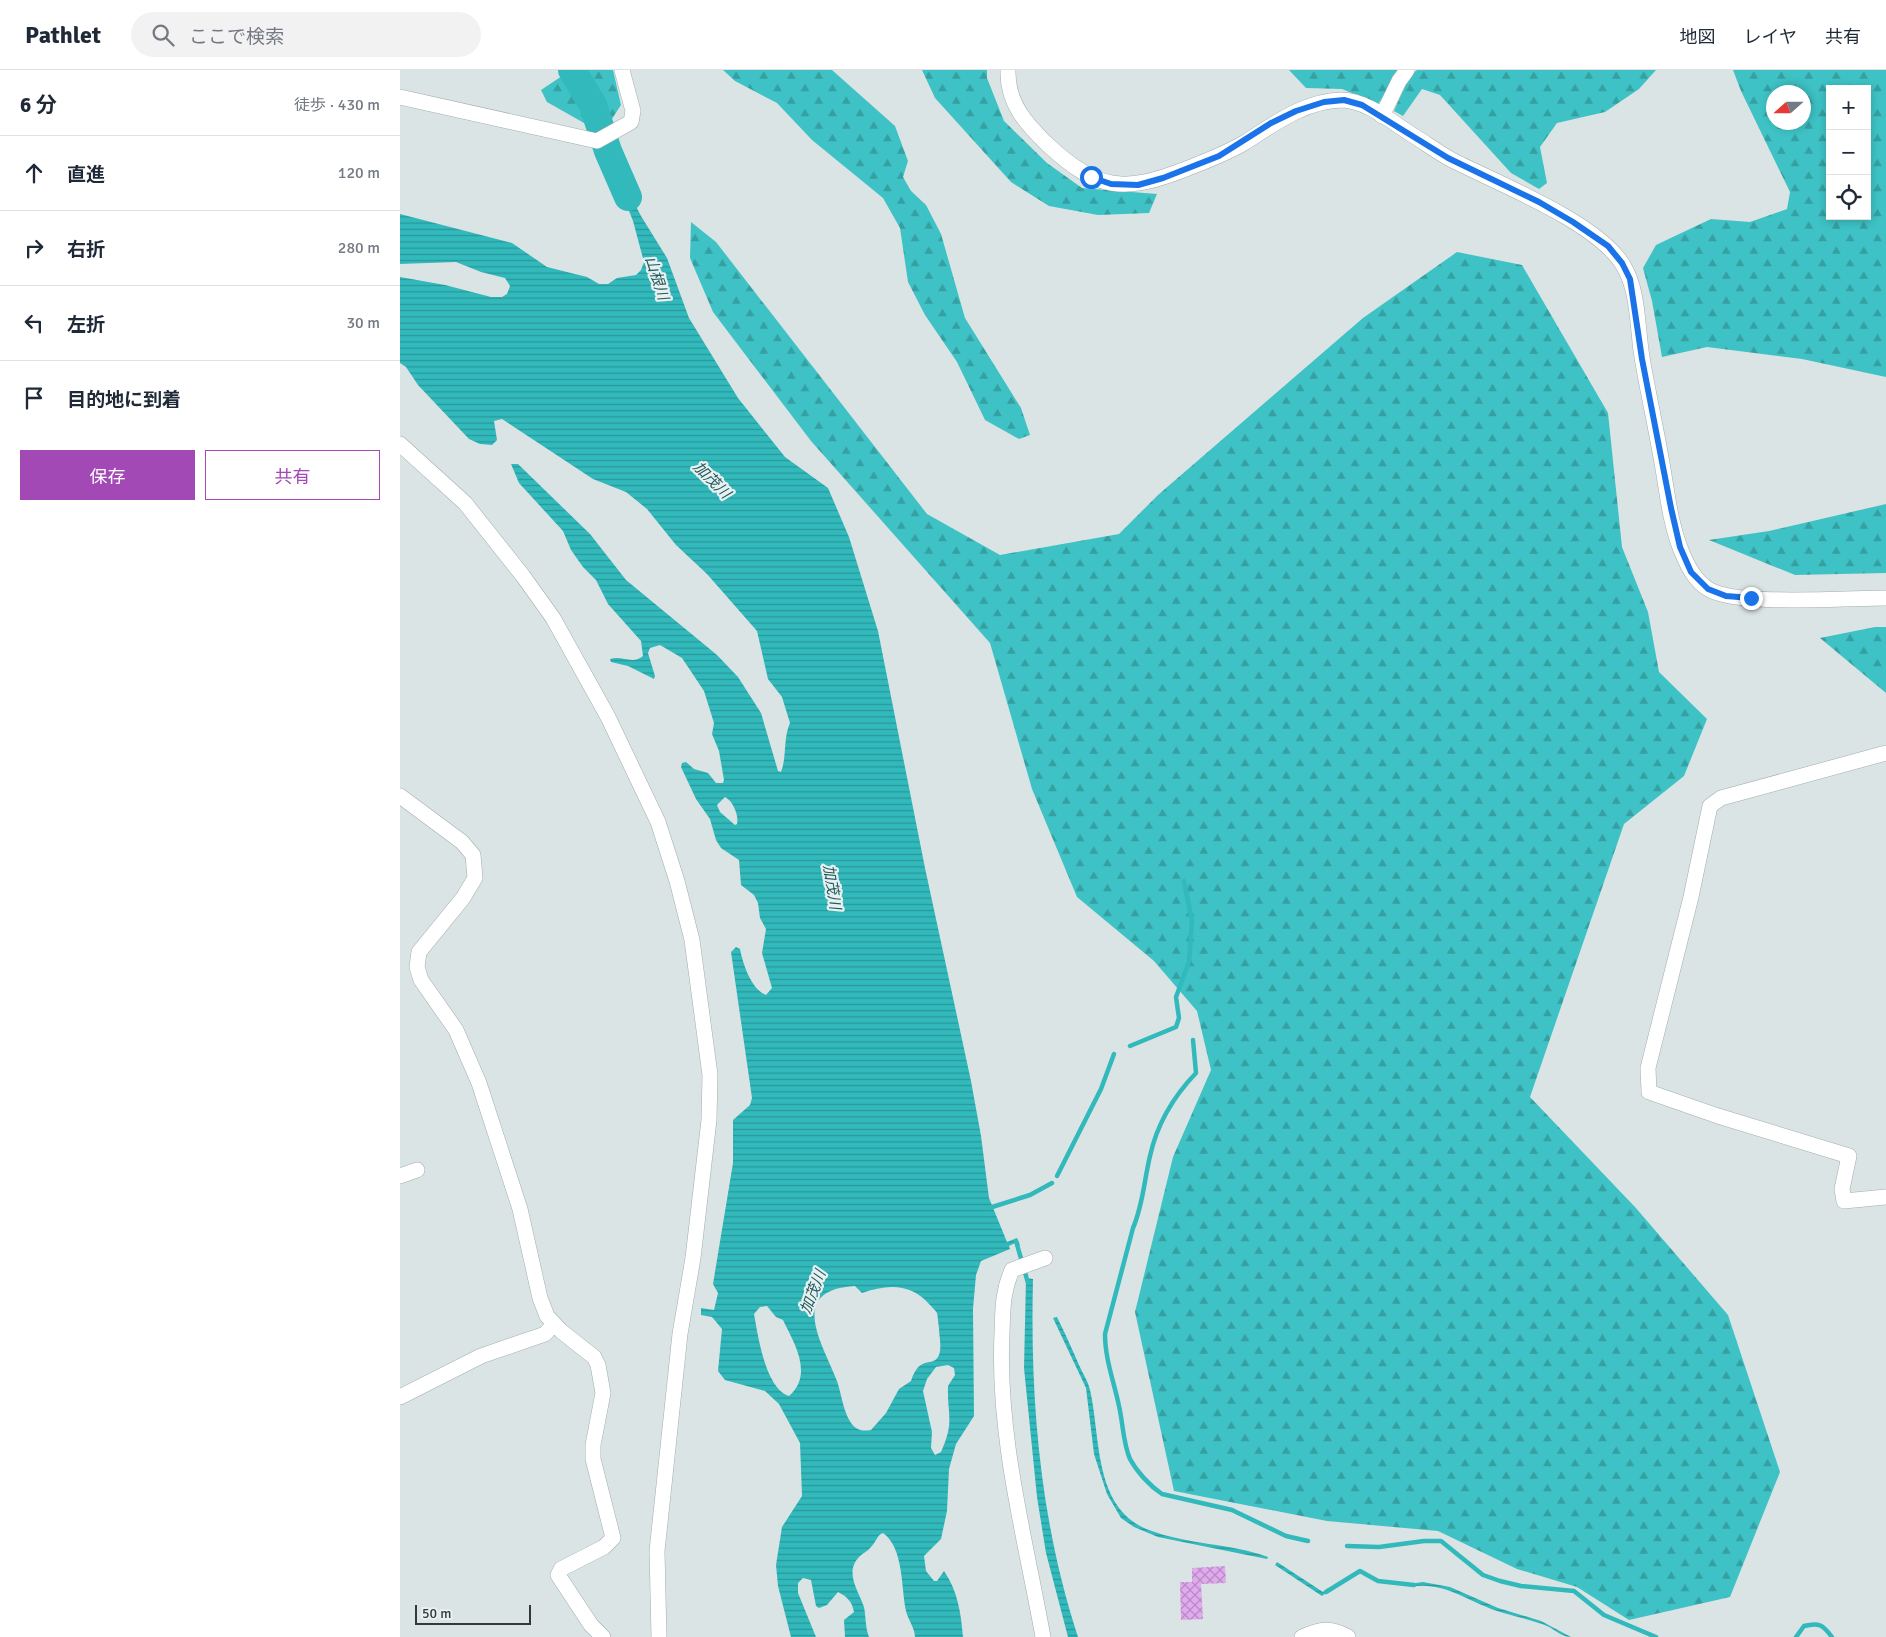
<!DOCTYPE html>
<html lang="ja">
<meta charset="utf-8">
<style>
body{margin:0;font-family:Signika,"Noto Sans JP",sans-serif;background:#f2f2f3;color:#1f2937}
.controls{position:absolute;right:15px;top:15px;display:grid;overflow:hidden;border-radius:0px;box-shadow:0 2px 8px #0003}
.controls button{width:45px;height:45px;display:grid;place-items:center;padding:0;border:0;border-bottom:1px solid #e0e1e3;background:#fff;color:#1f2937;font:25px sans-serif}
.compass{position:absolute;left:1366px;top:15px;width:45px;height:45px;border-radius:50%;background:#fff;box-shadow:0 2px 8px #0003;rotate:249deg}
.scale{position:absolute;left:15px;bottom:12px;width:116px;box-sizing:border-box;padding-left:5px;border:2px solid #343838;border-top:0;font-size:14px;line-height:18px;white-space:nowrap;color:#343838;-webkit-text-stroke:4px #e7f1f1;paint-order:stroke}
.stop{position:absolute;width:15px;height:15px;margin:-11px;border:4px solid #1a73e8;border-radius:50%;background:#fff}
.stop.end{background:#1a73e8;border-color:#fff;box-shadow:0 1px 5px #0008}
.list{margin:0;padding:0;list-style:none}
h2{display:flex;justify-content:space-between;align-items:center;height:65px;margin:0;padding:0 20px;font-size:21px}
h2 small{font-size:16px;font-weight:400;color:#747a83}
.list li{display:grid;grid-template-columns:32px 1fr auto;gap:15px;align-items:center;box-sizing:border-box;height:75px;padding:0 20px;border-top:1px solid #e0e1e3}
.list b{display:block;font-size:19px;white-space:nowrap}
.list em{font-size:16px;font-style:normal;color:#747a83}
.actions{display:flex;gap:10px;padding:15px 20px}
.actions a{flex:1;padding:11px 0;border:1px solid #a249b6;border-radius:0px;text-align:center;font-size:18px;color:#a249b6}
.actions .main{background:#a249b6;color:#fff}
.icon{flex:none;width:28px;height:28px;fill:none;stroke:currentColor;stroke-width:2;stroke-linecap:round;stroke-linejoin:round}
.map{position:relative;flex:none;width:1486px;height:1567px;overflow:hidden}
header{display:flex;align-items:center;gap:30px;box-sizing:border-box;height:70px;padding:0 25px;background:#fff;border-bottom:1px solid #e0e1e3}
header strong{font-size:24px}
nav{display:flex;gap:28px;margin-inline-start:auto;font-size:18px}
.search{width:350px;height:45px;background:#f2f2f3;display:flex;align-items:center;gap:12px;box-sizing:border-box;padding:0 18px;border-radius:28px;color:#747a83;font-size:19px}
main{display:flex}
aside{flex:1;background:#fff}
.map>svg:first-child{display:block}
</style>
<header>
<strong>Pathlet</strong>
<div class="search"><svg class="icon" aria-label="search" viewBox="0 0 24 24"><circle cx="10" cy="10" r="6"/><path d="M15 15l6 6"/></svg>ここで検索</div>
<nav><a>地図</a><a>レイヤ</a><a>共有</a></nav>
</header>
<main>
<aside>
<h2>6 分<small>徒歩 · 430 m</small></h2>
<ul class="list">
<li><svg class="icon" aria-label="ahead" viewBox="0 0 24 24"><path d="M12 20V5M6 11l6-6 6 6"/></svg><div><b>直進</b></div><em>120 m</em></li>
<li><svg class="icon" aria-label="right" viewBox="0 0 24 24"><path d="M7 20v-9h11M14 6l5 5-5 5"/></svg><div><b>右折</b></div><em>280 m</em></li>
<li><svg class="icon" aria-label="left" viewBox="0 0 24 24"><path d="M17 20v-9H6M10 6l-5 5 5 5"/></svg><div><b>左折</b></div><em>30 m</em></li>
<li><svg class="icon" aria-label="arrive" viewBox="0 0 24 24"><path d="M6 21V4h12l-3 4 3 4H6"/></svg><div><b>目的地に到着</b></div></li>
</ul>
<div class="actions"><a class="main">保存</a><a>共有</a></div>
</aside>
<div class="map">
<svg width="1486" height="1567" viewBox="0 0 1486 1567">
<defs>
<pattern id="forest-firs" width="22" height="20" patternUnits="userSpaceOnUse" patternTransform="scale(1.25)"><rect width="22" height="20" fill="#3ec2c5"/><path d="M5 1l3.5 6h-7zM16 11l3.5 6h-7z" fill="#359fa1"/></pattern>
<pattern id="water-rules" width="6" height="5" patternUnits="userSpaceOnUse" patternTransform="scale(1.25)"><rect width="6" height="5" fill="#31b9bc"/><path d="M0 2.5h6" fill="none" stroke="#2a979a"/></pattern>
<pattern id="building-cross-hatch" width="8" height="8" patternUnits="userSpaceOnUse" patternTransform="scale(1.25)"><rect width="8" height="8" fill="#e1aaee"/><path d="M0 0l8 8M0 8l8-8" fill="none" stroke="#b78bc2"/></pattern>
</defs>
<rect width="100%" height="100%" fill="#dae4e4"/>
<!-- forest -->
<g fill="url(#forest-firs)" fill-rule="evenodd">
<polygon points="171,0 213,0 221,35 208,55 191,57 147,32 141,20"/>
<polygon points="323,0 432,0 495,56 508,91 503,107 511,121 526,135 541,164 565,248 621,338 630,365 619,369 585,350 557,292 525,245 508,212 500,158 483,128 412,70 377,33 335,11"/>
<polygon points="522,0 587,0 587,8 604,51 647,93 682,118 757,124 749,143 698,145 649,136 611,112 535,28"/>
<polygon points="889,0 1001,0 978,34 942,19 906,18"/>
<polygon points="1017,0 1256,0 1239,19 1205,42 1157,53 1140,77 1147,113 1139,119 1111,103 1040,25 1022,19 1003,46 994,41 1009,7"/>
<path d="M 1333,0 L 1486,0 L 1486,307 L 1402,289 L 1307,277 L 1262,287 L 1252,231 L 1243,198 L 1256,175 L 1311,149 L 1350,152 L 1387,139 L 1390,122 L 1341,21 ZM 1430,19 L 1467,19 L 1467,146 L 1430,146 ZM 1374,22 L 1404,22 L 1404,52 L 1374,52 Z"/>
<polygon points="291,152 316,172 527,444 600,485 719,464 758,425 963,248 1057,182 1122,195 1208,343 1222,477 1248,542 1259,602 1307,649 1284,706 1224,754 1130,1027 1235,1137 1328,1245 1380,1402 1330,1527 1229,1550 1177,1517 1117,1499 1038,1461 927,1451 774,1421 735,1242 773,1087 811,1000 797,941 754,891 677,827 632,719 590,573 411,371 313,242 290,188"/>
<polygon points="1486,434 1486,503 1395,505 1309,470 1369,461"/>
<polygon points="1475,557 1486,557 1486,623 1420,568"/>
</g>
<!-- water -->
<g fill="url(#water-rules)" fill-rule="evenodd">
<path d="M 213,92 L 241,146 L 267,188 L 289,248 L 338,328 L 385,387 L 428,418 L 449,467 L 478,561 L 525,798 L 571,1011 L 581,1066 L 589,1128 L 607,1172 L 617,1168 L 620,1175 L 617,1176 L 615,1173 L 609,1176 L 610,1179 L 581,1191 L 576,1205 L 573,1239 L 574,1346 L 556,1374 L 549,1399 L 547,1441 L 541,1469 L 524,1486 L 526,1501 L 534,1511 L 537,1511 L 544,1501 C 558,1521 561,1544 563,1567 L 515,1567 C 515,1558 508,1550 506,1541 C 501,1518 504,1478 483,1463 C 477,1465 476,1472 471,1477 C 468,1481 463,1483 459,1487 C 444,1503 459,1521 464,1537 C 466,1547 465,1557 469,1567 L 445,1567 L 444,1550 L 454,1542 C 452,1532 448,1527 438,1522 L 427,1535 L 419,1538 L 416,1536 L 411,1510 L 403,1508 L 398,1513 L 398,1523 L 416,1567 L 391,1567 L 378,1516 L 376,1495 L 382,1457 L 402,1426 L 400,1373 L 379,1334 L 365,1321 L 325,1310 L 318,1301 L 322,1259 L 312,1247 L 301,1245 L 301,1238 L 314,1240 L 318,1223 L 313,1214 L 333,1093 L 333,1050 L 350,1035 L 352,1028 L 331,882 L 336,877 L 340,879 C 343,894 351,919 366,925 L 372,918 L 362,883 L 366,859 L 360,848 L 358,833 L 354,825 L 341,815 L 339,790 L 321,778 L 316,770 L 310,749 L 296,729 L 281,697 L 282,693 L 286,692 L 294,699 L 308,703 L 316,713 L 323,713 L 324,710 L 319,681 L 312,664 L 314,653 L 304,621 L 282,588 L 260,575 L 250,578 L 248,583 L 255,606 L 254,609 L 228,596 L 211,592 L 210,589 C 222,585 233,595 243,586 L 241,571 L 208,534 L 196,510 L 183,497 L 171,480 L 163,461 L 119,413 L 111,394 L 118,394 L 190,464 L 226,510 L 317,585 L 338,607 L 361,643 L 378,701 L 381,702 C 387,687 383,668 390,653 L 382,627 L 368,609 L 357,561 L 307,504 L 276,475 L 247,439 L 226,422 L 193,409 L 102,349 L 94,351 L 97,370 L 92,375 L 80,374 L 69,369 L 18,315 L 6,297 L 0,293 L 0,207 L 45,215 L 91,227 L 102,227 L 107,224 L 110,216 L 105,208 L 81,202 L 56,192 L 0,194 L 0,144 L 112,173 L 147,197 L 187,207 L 199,214 L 208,214 L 217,208 L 236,205 L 241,200 L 244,192 L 233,151 L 210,93 ZM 325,727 C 333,731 339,745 337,754 L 335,755 L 320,742 L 317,735 ZM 455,1216 L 462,1223 C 487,1214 511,1213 529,1234 C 531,1236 535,1240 537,1243 C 538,1247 538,1253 539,1258 C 539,1266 542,1277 539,1285 C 533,1299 520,1283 511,1311 L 499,1319 L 486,1343 L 471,1360 C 465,1361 461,1361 456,1358 C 444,1349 442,1325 437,1311 C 423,1274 386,1220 455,1216 ZM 367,1236 L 376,1247 L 383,1250 C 394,1273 414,1304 389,1326 C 365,1318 358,1265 354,1244 L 360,1237 ZM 548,1295 L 554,1298 L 555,1305 L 548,1316 C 547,1346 555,1351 541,1382 L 535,1385 L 531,1378 L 532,1362 L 523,1321 L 527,1309 L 536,1297 Z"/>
<path d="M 626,1208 L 633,1209 C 630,1330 640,1451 678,1567 L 668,1567 L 646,1483 L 637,1427 L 624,1298 Z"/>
<path d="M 657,1247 C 665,1263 672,1279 679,1295 C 683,1304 688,1311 690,1320 C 701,1367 693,1439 749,1460 C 788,1475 830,1473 868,1487 L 867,1489 L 758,1467 L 734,1457 L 721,1448 L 707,1424 L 694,1384 L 686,1318 L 653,1248 Z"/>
<polygon points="877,1492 923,1522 928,1518 930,1520 922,1526 875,1495"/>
<path d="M 1023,1512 L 1050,1517 L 1098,1538 L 1141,1551 L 1171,1567 C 1161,1567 1156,1560 1147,1556 C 1130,1549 1112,1546 1094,1540 C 1066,1530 1042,1511 1010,1517 L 1009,1514 Z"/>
</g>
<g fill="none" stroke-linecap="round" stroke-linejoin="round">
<!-- stream -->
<g stroke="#31b9bc" stroke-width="4.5">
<path d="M 793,970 L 796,1003 C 773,1027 757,1054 750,1086 C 744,1111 743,1135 733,1158 L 705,1264 C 705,1289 714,1312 719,1336 C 723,1353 723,1373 730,1389 C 737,1402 750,1416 762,1424 L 832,1440 L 886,1466 L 908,1471"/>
<polyline points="730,976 776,957 779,948 776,927 789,892 792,851 784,811"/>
<polyline points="657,1106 701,1019 714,984"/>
<polyline points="589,1138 630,1125 652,1113"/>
<polyline points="616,1171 628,1213"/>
<polyline points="947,1476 979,1477 1024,1471 1041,1471 1083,1505 1100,1511 1121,1516 1174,1521 1204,1545 1256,1567"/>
<polyline points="926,1522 960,1501 978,1511 1014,1515"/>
<path d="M 1396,1567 L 1404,1556 C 1419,1552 1423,1555 1432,1567"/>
</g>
<!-- river -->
<polyline stroke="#31b9bc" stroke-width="28" points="172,0 193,35 208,81 228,127"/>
</g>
<!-- building -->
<polygon fill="url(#building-cross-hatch)" points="825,1496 826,1513 801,1514 803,1549 781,1550 780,1512 792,1512 792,1498"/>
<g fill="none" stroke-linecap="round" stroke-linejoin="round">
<!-- minor casing -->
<g stroke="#a3adad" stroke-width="16">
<g id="minor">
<path d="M 608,0 C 607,33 626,54 648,75 C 698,121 724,123 786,99 C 806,91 825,84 844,73 C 874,54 904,31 941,30 C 967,30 993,53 1014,66 C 1027,74 1039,83 1052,90 C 1097,113 1197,152 1223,195 C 1239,221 1237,257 1242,287 C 1248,323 1256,358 1262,393 C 1267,421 1270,453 1281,480 C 1287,495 1295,512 1310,520 C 1339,536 1448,528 1486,528"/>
<polyline points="0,27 197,71 231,52 233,41 222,0"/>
<polyline points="982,46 999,11 1007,0"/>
<polyline points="0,374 65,433 123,506 153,548 208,647 258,752 277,811 292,870 310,1005 309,1050 293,1188 280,1264 257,1481 259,1567"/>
<polyline points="1486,683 1321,728 1310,736 1291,827 1248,998 1249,1022 1318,1046 1449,1086 1442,1119 1444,1131 1486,1127"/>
<polyline points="0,726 62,772 73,785 75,808 63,828 19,882 17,897 21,910 56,960 79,1013 120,1139 140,1228 147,1246 161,1261 194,1287 198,1295 203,1323 193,1375 193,1389 213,1468 204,1477 161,1499 158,1505 191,1555 203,1567"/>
<polyline points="0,1106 17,1100"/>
<polyline points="0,1327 81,1286 145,1264 153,1255"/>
<path d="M 643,1567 C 625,1467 597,1365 602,1263 C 603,1239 602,1223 612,1200 L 645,1188"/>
<path d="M 902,1567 C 920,1559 931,1557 948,1567"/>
</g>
</g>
<!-- minor -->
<use href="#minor" stroke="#fff" stroke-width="15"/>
</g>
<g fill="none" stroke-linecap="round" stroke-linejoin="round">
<!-- route -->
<polyline stroke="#1a73e8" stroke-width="6" points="691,107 711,114 738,115 763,108 819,86 871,53 896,41 924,32 944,30 962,35 1048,88 1139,132 1173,152 1208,176 1222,193 1230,209 1242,289 1271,438 1280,477 1291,502 1308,519 1326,526 1351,528"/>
</g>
<g text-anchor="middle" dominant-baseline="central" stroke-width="4.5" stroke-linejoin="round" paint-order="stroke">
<!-- water labels -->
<g font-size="15" font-style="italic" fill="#24595b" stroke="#e7f1f1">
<text transform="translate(257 208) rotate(72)">山根川</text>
<text transform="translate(312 410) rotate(45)">加茂川</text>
<text transform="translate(432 817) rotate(81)">加茂川</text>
<text transform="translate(413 1222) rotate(-69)">加茂川</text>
</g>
</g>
</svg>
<div class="controls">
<button>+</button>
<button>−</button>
<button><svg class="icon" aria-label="locate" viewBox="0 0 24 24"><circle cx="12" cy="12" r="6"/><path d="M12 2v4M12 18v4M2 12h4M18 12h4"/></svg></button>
</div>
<svg class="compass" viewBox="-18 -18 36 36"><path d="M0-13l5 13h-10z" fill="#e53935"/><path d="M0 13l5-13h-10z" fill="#747a83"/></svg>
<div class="scale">50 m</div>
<div class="stop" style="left:691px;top:107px"></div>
<div class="stop end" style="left:1351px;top:528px"></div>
</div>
</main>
